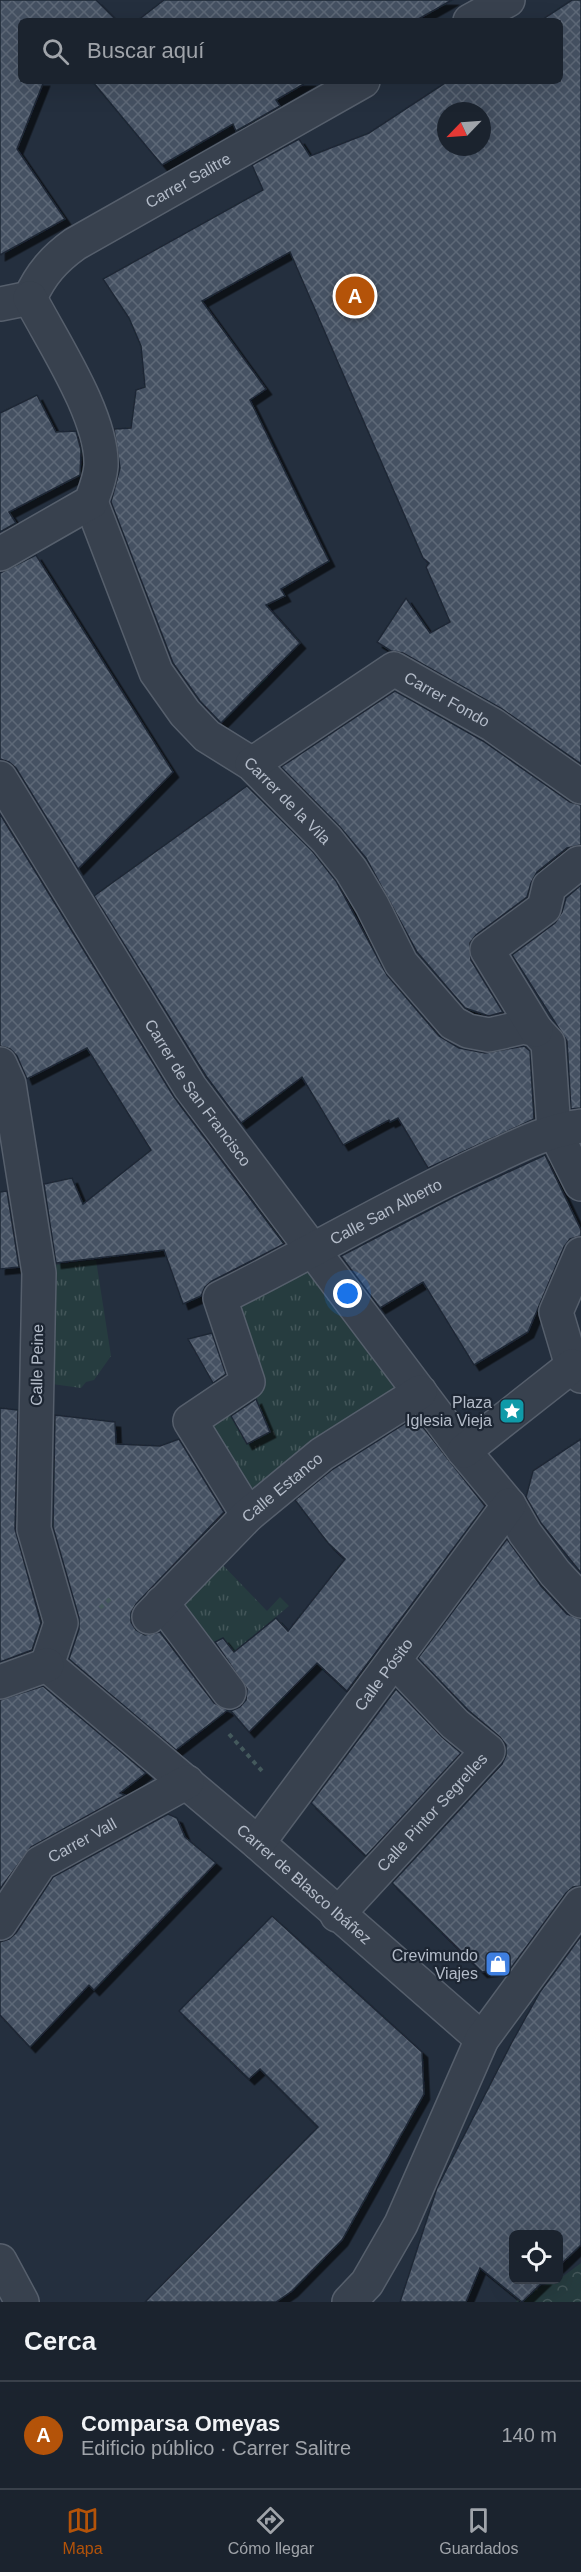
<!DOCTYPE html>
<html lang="es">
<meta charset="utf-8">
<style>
body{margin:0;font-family:Helvetica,sans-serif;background:#282f3a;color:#f1f3f6}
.controls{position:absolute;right:18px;bottom:18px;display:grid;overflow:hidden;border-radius:9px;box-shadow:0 6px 24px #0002}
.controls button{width:54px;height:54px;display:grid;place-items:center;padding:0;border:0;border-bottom:2px solid #39404a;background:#1b232e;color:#f1f3f6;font:30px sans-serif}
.compass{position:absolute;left:437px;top:102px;width:54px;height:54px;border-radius:50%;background:#1b232e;box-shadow:0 6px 24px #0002;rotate:245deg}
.you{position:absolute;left:348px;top:1294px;width:21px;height:21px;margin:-15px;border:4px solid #fff;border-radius:50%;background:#1a73e8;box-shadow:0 0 0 9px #1a73e833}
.badge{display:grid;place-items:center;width:39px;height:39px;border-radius:50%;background:#b45309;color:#fff;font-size:20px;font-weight:700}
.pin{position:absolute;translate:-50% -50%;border:3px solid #fff;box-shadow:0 2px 6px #0006}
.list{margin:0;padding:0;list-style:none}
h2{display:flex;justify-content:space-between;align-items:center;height:78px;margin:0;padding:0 24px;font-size:26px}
h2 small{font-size:20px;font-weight:400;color:#a0a4aa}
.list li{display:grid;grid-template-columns:39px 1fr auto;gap:18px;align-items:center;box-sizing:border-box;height:108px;padding:0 24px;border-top:2px solid #39404a}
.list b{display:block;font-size:22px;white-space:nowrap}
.list p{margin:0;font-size:20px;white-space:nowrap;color:#a0a4aa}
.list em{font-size:20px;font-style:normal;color:#a0a4aa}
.icon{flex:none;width:33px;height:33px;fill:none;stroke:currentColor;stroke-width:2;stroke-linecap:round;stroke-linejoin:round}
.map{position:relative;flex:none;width:581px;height:2302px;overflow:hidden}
.search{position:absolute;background:#1b232e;box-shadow:0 6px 24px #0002;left:18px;right:18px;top:18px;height:66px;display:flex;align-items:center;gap:15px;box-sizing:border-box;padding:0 21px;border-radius:9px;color:#a0a4aa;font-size:22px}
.sheet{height:186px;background:#1b232e}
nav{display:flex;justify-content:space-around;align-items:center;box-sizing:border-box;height:84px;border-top:2px solid #39404a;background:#1b232e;font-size:16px;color:#a0a4aa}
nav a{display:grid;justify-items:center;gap:3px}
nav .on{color:#b45309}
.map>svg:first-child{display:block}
</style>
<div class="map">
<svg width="581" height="2302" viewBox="0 0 581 2302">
<defs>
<pattern id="grass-tufts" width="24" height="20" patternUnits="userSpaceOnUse" patternTransform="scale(1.5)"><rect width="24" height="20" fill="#263c3f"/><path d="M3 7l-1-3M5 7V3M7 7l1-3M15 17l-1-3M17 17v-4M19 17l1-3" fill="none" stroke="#435659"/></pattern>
<pattern id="park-crowns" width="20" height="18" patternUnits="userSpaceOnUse" patternTransform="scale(1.5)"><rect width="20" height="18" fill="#263c3f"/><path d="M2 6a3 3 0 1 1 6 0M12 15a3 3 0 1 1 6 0" fill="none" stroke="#435659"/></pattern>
<pattern id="building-cross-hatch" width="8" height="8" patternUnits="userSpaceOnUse" patternTransform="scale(1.5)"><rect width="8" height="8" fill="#455162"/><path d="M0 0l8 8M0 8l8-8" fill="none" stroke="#5d6877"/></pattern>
<filter id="shadow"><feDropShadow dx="5.5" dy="5.5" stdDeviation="0" flood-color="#0009"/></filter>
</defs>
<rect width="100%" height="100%" fill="#242f3e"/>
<!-- grass -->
<g fill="url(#grass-tufts)">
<polygon points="96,1260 111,1356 94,1380 86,1382 81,1388 52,1384 54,1265"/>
<polygon points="317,1267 409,1387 251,1501 205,1424 261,1385 236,1309"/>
<polygon points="217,1559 267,1611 280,1597 289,1606 234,1652 223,1638 204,1647 170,1603"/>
</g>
<!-- park -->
<polygon fill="url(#park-crowns)" points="581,2263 581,2302 516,2302 523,2293 558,2280"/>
<!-- building -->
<g fill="url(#building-cross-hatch)" stroke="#1f2835" stroke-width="1.5" fill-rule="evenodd" filter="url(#shadow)">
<polygon points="0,0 96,0 117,21 21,21 21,81 44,81 17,149 65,219 0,255"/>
<polygon points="164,0 452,0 415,21 137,21"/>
<path d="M 572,0 L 581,0 L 581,764 L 502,709 L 403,653 L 391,651 L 377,642 L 406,598 L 430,633 L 450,622 L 426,567 L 429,563 L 423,558 L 290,252 L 202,301 L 266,389 L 250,400 L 329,561 L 281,589 L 285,596 L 266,605 L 300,643 L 221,723 L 200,701 L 173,663 L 111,502 L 120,468 L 114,429 L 131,428 L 136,390 L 145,387 L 141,346 L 129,318 L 103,279 L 263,190 L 252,165 L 299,139 L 310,156 L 369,133 L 448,81 L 560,81 L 560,21 L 540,21 ZM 446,111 L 482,111 L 482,147 L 446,147 Z"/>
<polygon points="92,81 309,81 276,100 280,106 236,131 233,124 162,165"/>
<polygon points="37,395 56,432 76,431 81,450 80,475 9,512 16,523 0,532 0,413"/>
<polygon points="36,555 173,772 78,869 16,768 9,762 0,759 0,573"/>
<polygon points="395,691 483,741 570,802 581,805 581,845 567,848 537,872 531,883 527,897 476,935 470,943 471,960 503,1012 489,1016 465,1008 417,952 366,858 340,827 281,767"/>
<polygon points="247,786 313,852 336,881 387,975 439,1036 459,1048 485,1053 524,1046 530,1051 534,1119 428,1168 398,1118 390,1122 389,1120 343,1145 302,1077 241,1123 206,1076 94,896"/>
<polygon points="0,814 174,1097 284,1244 212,1281 205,1287 201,1296 183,1304 164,1250 56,1263 44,1184 72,1178 83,1204 151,1150 87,1048 27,1079 17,1056 10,1049 0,1046"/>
<polygon points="581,885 581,1108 571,1109 567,1041 512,955 555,923 562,912 566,898"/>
<polygon points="545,1155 581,1230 581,1236 570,1239 564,1247 528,1332 474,1365 423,1282 380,1308 341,1256 454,1197"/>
<polygon points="7,1191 19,1267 0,1269 0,1192"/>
<polygon points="212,1333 226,1374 213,1383 188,1339"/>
<polygon points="256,1399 270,1432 247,1444 231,1416"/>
<polygon points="0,1408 18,1410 15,1529 41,1623 32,1650 0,1662"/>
<polygon points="55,1415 115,1422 116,1444 160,1446 179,1439 224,1512 136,1604 131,1613 131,1622 136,1630 145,1635 160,1632 214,1703 228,1710 176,1750 69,1659 79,1629 79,1618 53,1527"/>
<polygon points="415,1417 485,1506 347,1691 317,1663 249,1732 231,1711 240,1707 246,1700 247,1689 215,1642 223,1638 234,1652 276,1618 288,1631 345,1559 328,1543 295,1500 333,1469"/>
<polygon points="581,1439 581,1573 541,1523 526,1497 533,1471"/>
<polygon points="507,1539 541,1586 567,1614 581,1619 581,1886 573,1887 566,1893 511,1968 482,1972 392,1883 502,1764 506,1755 506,1745 500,1737 468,1710 418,1658"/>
<polygon points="43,1686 146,1773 120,1793 125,1795 31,1847 0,1889 0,1700"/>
<polygon points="396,1689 442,1737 461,1753 366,1856 311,1803"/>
<polygon points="168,1814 177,1818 185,1837 216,1863 94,1990 89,1985 30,2047 0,2015 0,1942 9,1939 16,1933 53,1877"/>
<polygon points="272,1916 422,2052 424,2094 342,2240 292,2291 276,2302 145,2302 318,2127 260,2069 249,2079 179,2011"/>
<polygon points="581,1936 581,2245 558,2267 558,2235 513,2235 513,2280 545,2280 522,2302 480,2268 466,2302 400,2302 437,2188 512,2042 540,1992"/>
</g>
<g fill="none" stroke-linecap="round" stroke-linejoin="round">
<!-- minor casing -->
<g stroke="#565f6c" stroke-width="36">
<g id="minor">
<polyline points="470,21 508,0"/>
<path id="s1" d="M 30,298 C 41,274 54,259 75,244 L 363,81"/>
<polyline points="0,304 30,298"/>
<path id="s2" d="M 91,502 L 156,672 L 185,713 L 207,736 L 252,764 L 327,840 L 351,870 L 372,905 L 401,963 L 453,1023 L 468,1031 L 489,1035 L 524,1027 L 536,1030 L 548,1043 L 554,1130 L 581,1184"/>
<path d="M 0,554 L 91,502 C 95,491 100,479 101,466 C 103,417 53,342 30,298"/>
<path id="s3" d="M 252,764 L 394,669 L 493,725 L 581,787"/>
<path id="s4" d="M 0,778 L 190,1087 L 464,1451 L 509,1505 L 525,1533 L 555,1573 L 581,1601"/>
<polyline points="536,1030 487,950 544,908 549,887 579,863"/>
<polyline points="0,1064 9,1084 39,1273 34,1529 61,1623 47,1665"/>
<polyline points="581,1254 556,1312 572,1366 581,1376"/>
<polyline points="464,1451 572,1366"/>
<path id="s5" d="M 248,1515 L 190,1421 L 248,1382 L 220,1298 C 307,1255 391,1205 479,1164 C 514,1148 543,1131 581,1126"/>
<polyline points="162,1603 229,1692"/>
<path id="s6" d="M 149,1617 L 248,1515 L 322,1454 L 420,1392"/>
<path id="s7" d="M 47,1665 L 258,1843 L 482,2039"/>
<polyline points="0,1682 47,1665"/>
<path id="s8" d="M 258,1843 L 509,1505"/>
<path id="s9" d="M 337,1915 L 488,1751 L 455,1724 L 395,1661"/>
<path id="s10" d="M 0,1923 L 40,1863 L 187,1782"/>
<polyline points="0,2261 22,2302"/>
<polyline points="349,2302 367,2283 401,2224 482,2039 581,1904"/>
</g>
</g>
<!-- path -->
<g stroke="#44595c" stroke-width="4" stroke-dasharray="4.5 4.5" stroke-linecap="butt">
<polyline points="100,1608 112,1597"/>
<polyline points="229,1734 262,1771"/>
</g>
<!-- minor -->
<use href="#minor" stroke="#38414e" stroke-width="33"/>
</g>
<!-- icons -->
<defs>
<g id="sight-square" transform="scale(1.35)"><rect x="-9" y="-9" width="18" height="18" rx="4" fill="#0f9aa8" stroke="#1d2633"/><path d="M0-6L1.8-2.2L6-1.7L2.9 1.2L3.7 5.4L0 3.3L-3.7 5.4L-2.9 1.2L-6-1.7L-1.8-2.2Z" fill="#fff"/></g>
<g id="shop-square" transform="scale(1.35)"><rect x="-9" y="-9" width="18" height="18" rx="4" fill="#3f7fe0" stroke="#1d2633"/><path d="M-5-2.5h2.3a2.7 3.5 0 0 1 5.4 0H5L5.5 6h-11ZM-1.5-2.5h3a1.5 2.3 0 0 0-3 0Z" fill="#fff"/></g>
</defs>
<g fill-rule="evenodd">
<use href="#sight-square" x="512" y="1411"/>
<use href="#shop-square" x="498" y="1964"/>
</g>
<g text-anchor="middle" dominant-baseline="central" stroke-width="4.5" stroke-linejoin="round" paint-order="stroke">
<!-- street labels -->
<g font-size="16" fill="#b4bcc9" stroke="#1d2633">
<text stroke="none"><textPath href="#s1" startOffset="201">Carrer Salitre</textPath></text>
<text stroke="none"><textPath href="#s3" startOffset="232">Carrer Fondo</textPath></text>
<text stroke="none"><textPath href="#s2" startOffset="368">Carrer de la Vila</textPath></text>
<text stroke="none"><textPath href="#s4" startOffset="372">Carrer de San Francisco</textPath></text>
<text stroke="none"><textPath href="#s5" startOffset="456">Calle San Alberto</textPath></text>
<text transform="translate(37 1365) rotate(-89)">Calle Peine</text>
<text stroke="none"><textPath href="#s6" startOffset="186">Calle Estanco</textPath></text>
<text stroke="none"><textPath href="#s8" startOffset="210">Calle Pósito</textPath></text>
<text stroke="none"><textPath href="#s9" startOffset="140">Calle Pintor Segrelles</textPath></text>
<text stroke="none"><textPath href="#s10" startOffset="120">Carrer Vall</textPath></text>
<text stroke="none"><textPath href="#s7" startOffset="338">Carrer de Blasco Ibáñez</textPath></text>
</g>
<!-- poi labels -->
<g font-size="16" fill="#b4bcc9" stroke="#1d2633" text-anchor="end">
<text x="492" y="1402">Plaza<tspan x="492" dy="18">Iglesia Vieja</tspan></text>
<text x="478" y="1955">Crevimundo<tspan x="478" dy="18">Viajes</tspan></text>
</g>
</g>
</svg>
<div class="controls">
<button><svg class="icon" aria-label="locate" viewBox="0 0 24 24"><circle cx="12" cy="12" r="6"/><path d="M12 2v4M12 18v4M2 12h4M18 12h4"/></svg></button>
</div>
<svg class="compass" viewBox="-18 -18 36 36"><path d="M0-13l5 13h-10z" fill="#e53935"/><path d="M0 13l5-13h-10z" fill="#a0a4aa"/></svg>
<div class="you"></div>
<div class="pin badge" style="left:355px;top:296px">A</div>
<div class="search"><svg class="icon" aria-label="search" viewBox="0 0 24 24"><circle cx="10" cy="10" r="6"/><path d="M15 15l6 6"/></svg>Buscar aquí</div>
</div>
<section class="sheet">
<h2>Cerca<small></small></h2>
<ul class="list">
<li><span class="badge">A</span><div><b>Comparsa Omeyas</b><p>Edificio público · Carrer Salitre</p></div><em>140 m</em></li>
</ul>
</section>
<nav>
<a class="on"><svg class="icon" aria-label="map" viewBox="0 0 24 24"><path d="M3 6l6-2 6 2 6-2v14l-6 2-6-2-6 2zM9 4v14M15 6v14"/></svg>Mapa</a>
<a><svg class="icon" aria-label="directions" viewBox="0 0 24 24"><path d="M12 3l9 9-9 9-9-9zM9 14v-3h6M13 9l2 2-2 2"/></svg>Cómo llegar</a>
<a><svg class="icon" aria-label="saved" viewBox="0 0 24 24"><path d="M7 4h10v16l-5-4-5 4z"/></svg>Guardados</a>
</nav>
